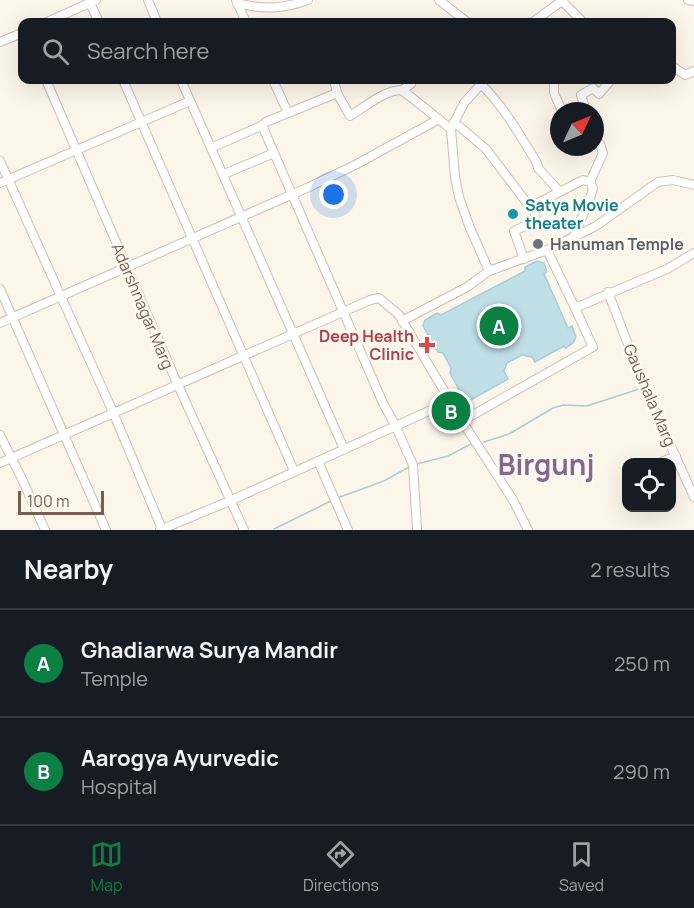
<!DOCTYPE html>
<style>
body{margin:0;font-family:Manrope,sans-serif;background:#242831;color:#f1f3f6}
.controls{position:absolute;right:18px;bottom:18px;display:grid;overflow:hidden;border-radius:12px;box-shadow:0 6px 24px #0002}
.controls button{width:54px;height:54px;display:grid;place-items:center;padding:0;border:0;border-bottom:2px solid #363941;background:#171b24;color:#f1f3f6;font:30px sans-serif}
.compass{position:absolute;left:550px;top:102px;width:54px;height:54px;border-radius:50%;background:#171b24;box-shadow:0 6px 24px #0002;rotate:46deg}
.scale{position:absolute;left:18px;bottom:15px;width:86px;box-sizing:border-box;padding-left:6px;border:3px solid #775e4d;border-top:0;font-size:16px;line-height:21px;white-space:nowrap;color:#775e4d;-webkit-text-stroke:4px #fffaf0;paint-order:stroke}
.you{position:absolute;left:334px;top:195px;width:21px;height:21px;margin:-15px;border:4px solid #fff;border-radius:50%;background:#1a73e8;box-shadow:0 0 0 9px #1a73e833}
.badge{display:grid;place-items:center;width:39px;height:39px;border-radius:50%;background:#0b8043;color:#fff;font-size:20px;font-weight:700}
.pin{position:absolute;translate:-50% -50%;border:3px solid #fff;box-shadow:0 2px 6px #0006}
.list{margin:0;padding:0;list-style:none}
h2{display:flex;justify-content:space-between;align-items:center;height:78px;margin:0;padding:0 24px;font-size:26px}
h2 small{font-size:20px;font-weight:400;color:#9ea1a6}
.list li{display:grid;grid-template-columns:39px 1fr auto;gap:18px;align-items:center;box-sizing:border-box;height:108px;padding:0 24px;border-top:2px solid #363941}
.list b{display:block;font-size:22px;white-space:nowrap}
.list p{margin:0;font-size:20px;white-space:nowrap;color:#9ea1a6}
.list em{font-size:20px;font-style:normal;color:#9ea1a6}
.icon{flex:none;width:33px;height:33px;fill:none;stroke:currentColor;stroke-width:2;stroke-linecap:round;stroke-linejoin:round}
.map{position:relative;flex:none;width:694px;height:530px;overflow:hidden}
.search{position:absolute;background:#171b24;box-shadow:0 6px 24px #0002;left:18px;right:18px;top:18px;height:66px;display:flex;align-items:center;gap:15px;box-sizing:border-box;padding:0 21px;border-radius:12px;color:#9ea1a6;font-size:22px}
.sheet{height:294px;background:#171b24}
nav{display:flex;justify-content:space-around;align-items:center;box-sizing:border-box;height:84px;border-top:2px solid #363941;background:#171b24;font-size:16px;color:#9ea1a6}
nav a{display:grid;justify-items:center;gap:3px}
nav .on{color:#0b8043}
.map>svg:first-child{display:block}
</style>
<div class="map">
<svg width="694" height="530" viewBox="0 0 694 530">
<rect width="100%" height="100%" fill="#fcf6ea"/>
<!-- water -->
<polygon fill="#bedfe6" stroke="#a4ced8" stroke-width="1.5" points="537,261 544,263 547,272 544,274 568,328 572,326 576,337 573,343 566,348 564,346 535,362 532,357 522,355 507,363 504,371 508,379 471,400 464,399 450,373 451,368 443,353 438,352 423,326 425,320 437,313 441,315 525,271 525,267"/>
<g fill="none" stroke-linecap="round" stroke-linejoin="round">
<!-- stream -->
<g stroke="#a4ced8" stroke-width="1.5">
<polyline points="484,442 509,434 553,408 563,405 587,406 639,389"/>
<polyline points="417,464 448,456 471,444"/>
<polyline points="337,498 384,481 409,467"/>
<polyline points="274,529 333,500"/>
</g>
<!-- minor casing -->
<g stroke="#cfbeaf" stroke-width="10">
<g id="minor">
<polyline points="148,0 157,22"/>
<polyline points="236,0 246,22"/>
<polyline points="439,0 467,22"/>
<polyline points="688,0 694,1"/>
<polyline points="562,1 583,22"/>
<polyline points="90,3 99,22"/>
<path d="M 237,3 C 263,10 283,9 308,0"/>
<polyline points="47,22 96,0"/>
<polyline points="533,22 563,0"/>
<polyline points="0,42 22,33"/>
<polyline points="672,66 685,75 694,71"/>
<polyline points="46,80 177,383 244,530"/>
<polyline points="123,80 294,471"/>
<polyline points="181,80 344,449"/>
<polyline points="273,80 288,113"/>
<path d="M 334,80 L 337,93 L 350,116 C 365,107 384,90 402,90 L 451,129"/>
<polyline points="485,80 464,103 451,129 455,177 459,197 470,228 489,271"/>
<polyline points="554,80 554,93 562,111"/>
<path d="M 481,84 C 504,107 520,135 537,163 L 538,168 L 558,190 L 557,193"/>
<polyline points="402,90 411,84 409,80"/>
<polyline points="337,93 266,122 263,125 264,130 383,403 396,427 413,465 417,530"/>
<polyline points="569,111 584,104 581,95 593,88 599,94 611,80"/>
<polyline points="454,122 486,149 530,207 583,180 590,182"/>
<polyline points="211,148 263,125"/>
<polyline points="0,161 113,412 162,529"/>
<polyline points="224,174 274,153"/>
<polyline points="0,183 190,101"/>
<path d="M 573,238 C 579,221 589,206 593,188 L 590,182 L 603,153 L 600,144 L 595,141"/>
<polyline points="547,250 575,308"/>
<polyline points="524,259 514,231 536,221 534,206"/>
<polyline points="0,289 106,530"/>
<polyline points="608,292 647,394 694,497"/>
<polyline points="402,321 467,287 489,271 547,250 596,226 658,182 673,180 694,185"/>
<polyline points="0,323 309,187 357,164 439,119"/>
<circle cx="501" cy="334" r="6"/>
<polyline points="0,435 22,479 45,530"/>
<polyline points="318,461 348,530"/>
<polyline points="0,463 370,300 379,298 399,315 462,421"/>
<polyline points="659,463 676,456"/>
<polyline points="160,530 232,500 451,401"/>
<polyline points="528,530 513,500 462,421 593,347 575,308 667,269 694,253"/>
</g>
</g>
<!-- minor -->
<use href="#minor" stroke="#fff" stroke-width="8"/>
</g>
<!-- markers -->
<circle fill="#0f9aa8" stroke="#fffaf0" stroke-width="2" cx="513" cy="214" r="6"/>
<circle fill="#6b7280" stroke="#fffaf0" stroke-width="2" cx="538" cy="244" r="6"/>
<path fill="#e0444e" stroke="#fffaf0" stroke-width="2" d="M424 336h6v6h6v6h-6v6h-6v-6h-6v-6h6z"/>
<g text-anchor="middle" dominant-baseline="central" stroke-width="5" stroke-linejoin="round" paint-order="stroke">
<!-- culture labels -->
<g font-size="16" font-weight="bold" fill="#0d838f" stroke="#fffaf0" text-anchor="start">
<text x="525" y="205">Satya Movie<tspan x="525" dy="18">theater</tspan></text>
</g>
<!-- worship labels -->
<g font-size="16" font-weight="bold" fill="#5b616d" stroke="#fffaf0" text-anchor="start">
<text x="550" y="244">Hanuman Temple</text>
</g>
<!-- street labels -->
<g font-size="16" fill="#775e4d" stroke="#fffaf0">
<text transform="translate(143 306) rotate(67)">Adarshnagar Marg</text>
<text transform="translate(650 395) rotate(67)">Gaushala Marg</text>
</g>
<!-- health labels -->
<g font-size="16" font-weight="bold" fill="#be3a42" stroke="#fffaf0" text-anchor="end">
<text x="414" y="336">Deep Health<tspan x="414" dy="18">Clinic</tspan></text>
</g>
<!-- town labels -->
<g font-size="28" font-weight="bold" fill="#866593" stroke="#fffaf0">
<text x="546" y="464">Birgunj</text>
</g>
</g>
</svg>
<div class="controls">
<button><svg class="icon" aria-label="locate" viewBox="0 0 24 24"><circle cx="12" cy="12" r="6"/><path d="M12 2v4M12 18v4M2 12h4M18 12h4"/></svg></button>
</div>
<svg class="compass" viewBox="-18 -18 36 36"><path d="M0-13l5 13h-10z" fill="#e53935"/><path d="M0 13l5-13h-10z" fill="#9ea1a6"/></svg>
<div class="scale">100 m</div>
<div class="you"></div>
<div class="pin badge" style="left:499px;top:326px">A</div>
<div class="pin badge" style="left:451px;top:411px">B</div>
<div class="search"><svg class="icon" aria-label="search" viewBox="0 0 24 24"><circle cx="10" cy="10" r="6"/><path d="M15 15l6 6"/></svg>Search here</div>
</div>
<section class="sheet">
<h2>Nearby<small>2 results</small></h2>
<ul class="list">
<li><span class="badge">A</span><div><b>Ghadiarwa Surya Mandir</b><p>Temple</p></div><em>250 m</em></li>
<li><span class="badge">B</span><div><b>Aarogya Ayurvedic</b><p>Hospital</p></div><em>290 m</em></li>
</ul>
</section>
<nav>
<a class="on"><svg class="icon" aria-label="map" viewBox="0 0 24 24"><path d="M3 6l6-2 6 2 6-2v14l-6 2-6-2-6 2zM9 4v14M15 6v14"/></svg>Map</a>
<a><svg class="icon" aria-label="directions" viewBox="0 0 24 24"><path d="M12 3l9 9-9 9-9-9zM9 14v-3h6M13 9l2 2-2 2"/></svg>Directions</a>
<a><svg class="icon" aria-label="saved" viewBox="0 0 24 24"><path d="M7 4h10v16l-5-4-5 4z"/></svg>Saved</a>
</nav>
